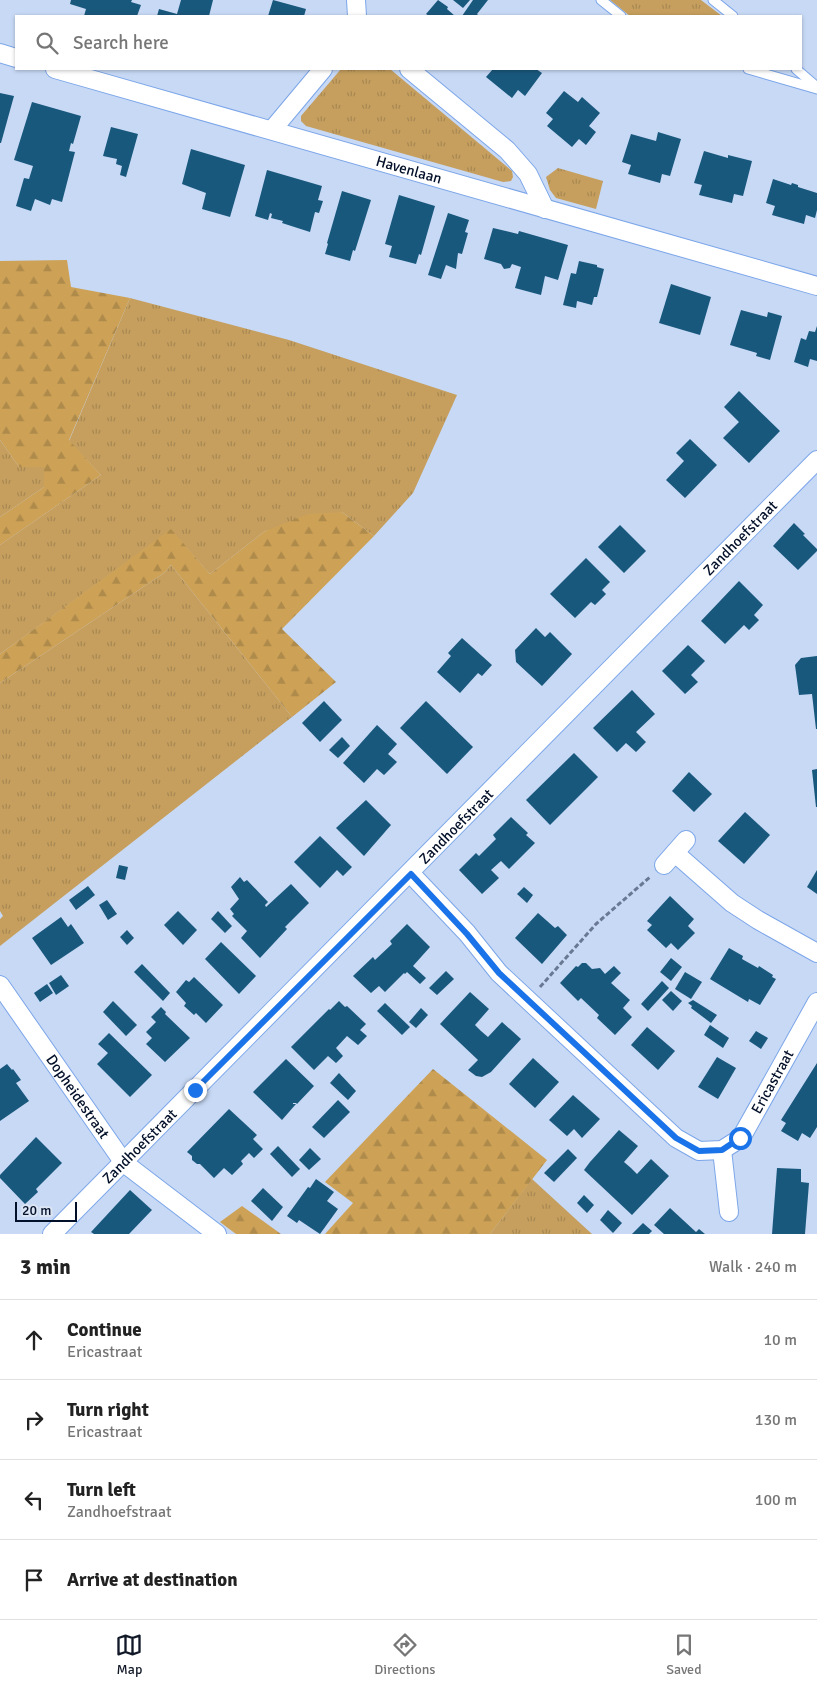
<!DOCTYPE html>
<meta charset="utf-8">
<style>
body{margin:0;font-family:Signika,sans-serif;background:#f2f2f2;color:#222}
.scale{position:absolute;left:15px;bottom:12px;width:62px;box-sizing:border-box;padding-left:5px;border:2px solid #031029;border-top:0;font-size:14px;line-height:18px;white-space:nowrap;color:#031029;-webkit-text-stroke:4px #dce5f4;paint-order:stroke}
.stop{position:absolute;width:15px;height:15px;margin:-11px;border:4px solid #1a73e8;border-radius:50%;background:#fff}
.stop.end{background:#1a73e8;border-color:#fff;box-shadow:0 1px 5px #0008}
.list{margin:0;padding:0;list-style:none}
h2{display:flex;justify-content:space-between;align-items:center;height:65px;margin:0;padding:0 20px;font-size:21px}
h2 small{font-size:16px;font-weight:400;color:#767676}
.list li{display:grid;grid-template-columns:32px 1fr auto;gap:15px;align-items:center;box-sizing:border-box;height:80px;padding:0 20px;border-top:1px solid #e0e0e0}
.list b{display:block;font-size:19px;white-space:nowrap}
.list p{margin:0;font-size:16px;white-space:nowrap;color:#767676}
.list em{font-size:16px;font-style:normal;color:#767676}
.icon{flex:none;width:28px;height:28px;fill:none;stroke:currentColor;stroke-width:2;stroke-linecap:round;stroke-linejoin:round}
.map{position:relative;flex:none;width:817px;height:1234px;overflow:hidden}
.search{position:absolute;background:#fff;box-shadow:0 1px 4px #0004;left:15px;right:15px;top:15px;height:55px;display:flex;align-items:center;gap:12px;box-sizing:border-box;padding:0 18px;border-radius:0px;color:#767676;font-size:19px}
.sheet{height:385px;background:#fff}
nav{display:flex;justify-content:space-around;align-items:center;box-sizing:border-box;height:70px;border-top:1px solid #e0e0e0;background:#fff;font-size:14px;color:#767676}
nav a{display:grid;justify-items:center;gap:2px}
nav .on{color:#111827}
.map>svg:first-child{display:block}
</style>
<div class="map">
<svg width="817" height="1234" viewBox="0 0 817 1234">
<defs>
<pattern id="grass-tufts" width="24" height="20" patternUnits="userSpaceOnUse" patternTransform="scale(1.25)"><rect width="24" height="20" fill="#c69f5e"/><path d="M3 7l-1-3M5 7V3M7 7l1-3M15 17l-1-3M17 17v-4M19 17l1-3" fill="none" stroke="#a88852"/></pattern>
<pattern id="forest-firs" width="22" height="20" patternUnits="userSpaceOnUse" patternTransform="scale(1.25)"><rect width="22" height="20" fill="#cda156"/><path d="M5 1l3.5 6h-7zM16 11l3.5 6h-7z" fill="#ae8a4b"/></pattern>
</defs>
<rect width="100%" height="100%" fill="#c7d9f5"/>
<!-- grass -->
<g fill="url(#grass-tufts)">
<polygon points="610,0 701,0 722,16 630,16"/>
<polygon points="341,69 390,69 512,171 513,177 511,181 503,182 306,126 301,121 301,116"/>
<polygon points="558,168 603,181 596,209 556,198 550,190 546,177"/>
<polygon points="130,298 289,340 457,395 413,493 374,536 342,512 265,531 210,574 171,530 0,654 0,545 101,475 69,441"/>
<polygon points="0,440 19,467 44,467 44,487 0,517"/>
<polygon points="171,565 292,717 0,946 0,919 3,916 0,911 0,683 164,573"/>
<polygon points="532,1179 592,1234 490,1234"/>
</g>
<!-- forest -->
<g fill="url(#forest-firs)">
<polygon points="67,260 71,287 130,298 69,440 101,475 0,545 0,517 44,487 44,467 19,467 0,440 0,261"/>
<polygon points="342,512 374,536 282,629 336,682 292,717 171,565 164,573 0,683 0,654 171,529 210,574 265,531 308,514"/>
<polygon points="433,1069 547,1160 490,1234 325,1234 353,1203 325,1182"/>
<polygon points="242,1206 281,1234 236,1234 220,1222"/>
</g>
<!-- building -->
<g fill="#19587d">
<polygon points="71,0 132,0 131,2 141,5 137,16 84,16 86,9 70,4"/>
<polygon points="181,0 213,0 209,16 157,16 159,9 177,14"/>
<polygon points="273,0 306,9 304,16 268,16"/>
<polygon points="438,0 448,7 447,9 455,16 429,16 426,14"/>
<polygon points="453,0 470,0 463,8"/>
<polygon points="473,0 488,0 477,14 479,16 462,16"/>
<polygon points="493,69 536,69 542,73 525,96 518,90 512,98 486,77"/>
<polygon points="564,91 578,102 582,97 600,113 589,126 596,132 586,145 579,139 572,147 547,126 553,119 546,113"/>
<polygon points="0,93 14,96 1,143 0,143"/>
<polygon points="32,102 81,116 73,144 71,143 69,151 75,152 62,202 52,199 50,205 35,199 31,211 16,206 24,178 29,179 33,166 14,160"/>
<polygon points="111,127 138,134 126,177 120,175 122,166 116,164 117,159 103,156"/>
<polygon points="658,132 681,139 670,176 662,174 660,183 628,174 631,165 622,162 631,134 656,141"/>
<polygon points="191,149 245,165 230,217 202,209 206,193 182,184"/>
<polygon points="704,151 728,158 728,155 752,161 743,196 734,194 732,203 699,195 702,185 694,183"/>
<polygon points="267,170 322,186 318,200 323,201 319,213 315,212 310,232 282,223 283,221 271,218 272,214 270,213 268,220 255,216"/>
<polygon points="773,179 791,185 792,183 798,185 798,187 817,193 817,210 815,218 806,215 804,224 772,215 775,206 766,203"/>
<polygon points="342,191 371,200 355,251 353,250 350,261 325,254 328,244 327,243"/>
<polygon points="399,195 435,206 421,255 419,254 416,264 389,257 392,246 385,244"/>
<polygon points="448,213 469,220 465,232 468,233 462,254 458,253 456,269 446,265 441,279 428,275"/>
<polygon points="493,228 518,234 519,231 568,245 558,280 545,276 541,295 515,288 521,267 512,264 510,268 504,269 501,264 484,259"/>
<polygon points="579,261 597,265 597,267 604,269 597,297 594,297 592,305 577,301 576,308 563,305 571,273 576,274"/>
<polygon points="671,284 711,297 700,335 659,323"/>
<polygon points="741,310 767,317 768,312 782,316 770,360 756,356 757,353 730,345"/>
<polygon points="817,326 817,361 810,359 808,367 794,362 801,338 806,340 809,331 815,332"/>
<polygon points="739,391 780,431 749,463 723,438 739,422 724,407"/>
<polygon points="690,439 717,465 685,498 666,480 684,461 676,453"/>
<polygon points="794,523 805,534 803,535 817,549 817,551 798,570 773,546"/>
<polygon points="620,525 646,551 624,573 598,547"/>
<polygon points="586,558 610,582 602,590 606,594 595,605 591,602 575,618 550,594"/>
<polygon points="739,581 763,605 754,615 759,620 749,630 744,625 725,644 701,621"/>
<polygon points="536,628 545,637 550,632 572,654 542,686 516,662 515,650"/>
<polygon points="462,638 492,665 482,676 478,673 460,693 437,672 451,656 448,653"/>
<polygon points="688,645 705,661 691,675 698,682 685,694 662,671"/>
<polygon points="817,656 817,729 816,729 812,694 799,695 795,665 801,658"/>
<polygon points="632,690 655,714 636,732 646,742 636,752 626,743 617,752 593,728"/>
<polygon points="324,701 342,720 320,742 302,723"/>
<polygon points="426,701 473,747 447,774 400,728"/>
<polygon points="377,725 397,744 388,754 397,762 384,775 377,769 364,783 343,763"/>
<polygon points="342,737 350,746 338,758 329,750"/>
<polygon points="574,753 598,777 550,825 526,800"/>
<polygon points="817,769 817,807 816,807 812,770"/>
<polygon points="689,772 712,794 694,812 672,791"/>
<polygon points="366,800 391,825 364,856 336,828"/>
<polygon points="745,812 770,835 744,864 718,841"/>
<polygon points="511,817 528,833 526,835 535,843 509,869 501,861 491,870 499,878 482,894 459,870 476,853 479,856 496,839 493,835"/>
<polygon points="320,836 352,867 343,876 337,870 320,888 294,862"/>
<polygon points="119,865 128,867 125,880 116,878"/>
<polygon points="817,870 817,894 807,887"/>
<polygon points="240,877 244,882 247,880 268,902 265,905 266,907 291,884 309,903 285,927 287,929 260,958 241,938 247,931 232,916 234,914 230,909 239,899 231,887"/>
<polygon points="88,886 95,895 76,910 69,900"/>
<polygon points="524,887 533,895 527,903 517,894"/>
<polygon points="670,896 694,919 688,926 695,933 678,950 671,943 666,948 647,930 652,925 647,921"/>
<polygon points="107,900 117,914 108,920 99,905"/>
<polygon points="178,911 197,930 183,945 164,925"/>
<polygon points="218,911 232,926 225,933 211,919"/>
<polygon points="538,913 555,928 558,926 567,935 542,964 515,938"/>
<polygon points="61,917 68,927 71,924 84,943 51,965 32,938"/>
<polygon points="407,924 430,947 413,966 426,978 420,984 407,972 405,974 404,973 385,992 379,986 371,993 353,976 373,957 375,960 392,944 390,941"/>
<polygon points="127,930 134,938 127,945 120,937"/>
<polygon points="221,942 256,976 239,994 205,959"/>
<polygon points="729,948 743,956 742,959 758,968 759,966 773,975 772,977 776,979 760,1005 749,999 748,1002 710,979"/>
<polygon points="671,958 682,967 671,981 660,972"/>
<polygon points="582,963 586,963 592,969 600,968 605,974 614,966 621,973 611,983 630,1000 623,1008 632,1017 615,1035 597,1018 599,1015 581,998 578,1001 560,983 576,966 578,967"/>
<polygon points="142,964 170,993 163,1001 134,972"/>
<polygon points="446,971 454,979 437,995 429,988"/>
<polygon points="685,972 702,982 691,999 675,989"/>
<polygon points="61,975 69,986 56,995 49,983"/>
<polygon points="194,977 223,1005 206,1023 196,1013 194,1015 184,1006 186,1003 176,992 186,980 189,982"/>
<polygon points="662,981 669,988 648,1011 641,1004"/>
<polygon points="47,984 53,993 40,1002 34,993"/>
<polygon points="671,991 682,1001 673,1011 662,1000"/>
<polygon points="470,992 489,1009 475,1025 481,1031 488,1037 502,1022 521,1039 491,1072 482,1077 476,1076 468,1070 478,1060 440,1024"/>
<polygon points="693,1000 717,1015 711,1023 691,1008 692,1006 688,1003"/>
<polygon points="113,1001 137,1025 126,1036 103,1012"/>
<polygon points="339,1001 345,1007 347,1006 366,1024 360,1030 367,1036 358,1045 347,1036 336,1048 343,1056 336,1063 328,1056 314,1070 291,1047 329,1009 330,1010"/>
<polygon points="385,1003 410,1027 402,1035 377,1011"/>
<polygon points="161,1007 166,1012 165,1014 190,1038 165,1062 146,1044 152,1038 146,1032 156,1022 151,1017"/>
<polygon points="421,1008 428,1015 416,1028 409,1022"/>
<polygon points="710,1025 729,1038 723,1048 704,1035"/>
<polygon points="647,1027 675,1051 658,1070 631,1045"/>
<polygon points="756,1031 768,1038 761,1049 749,1041"/>
<polygon points="109,1033 152,1075 130,1097 97,1064 108,1053 98,1044"/>
<polygon points="717,1057 736,1068 718,1099 698,1087"/>
<polygon points="533,1058 559,1082 535,1108 509,1084"/>
<polygon points="286,1059 314,1086 297,1104 296,1103 293,1103 293,1104 296,1104 282,1120 253,1092"/>
<polygon points="817,1063 817,1127 810,1138 802,1133 798,1141 781,1131 786,1123 781,1120"/>
<polygon points="7,1064 12,1070 13,1069 21,1080 16,1083 29,1101 0,1121 0,1069"/>
<polygon points="339,1073 356,1091 348,1100 330,1083"/>
<polygon points="573,1095 600,1119 582,1138 574,1129 567,1136 549,1120"/>
<polygon points="338,1100 350,1112 324,1138 312,1127"/>
<polygon points="229,1109 257,1135 253,1139 263,1149 254,1158 249,1153 241,1161 243,1164 232,1175 224,1168 214,1178 200,1164 197,1164 192,1160 192,1156 187,1152"/>
<polygon points="619,1130 638,1146 624,1162 631,1168 637,1174 651,1159 669,1176 632,1215 584,1170 590,1162"/>
<polygon points="36,1137 62,1163 36,1189 38,1192 25,1204 0,1178 0,1175"/>
<polygon points="278,1146 300,1169 292,1177 270,1154"/>
<polygon points="310,1148 321,1159 309,1170 299,1160"/>
<polygon points="568,1149 577,1158 554,1182 544,1173"/>
<polygon points="777,1168 801,1169 801,1182 809,1183 805,1234 772,1234"/>
<polygon points="316,1179 334,1192 327,1201 338,1209 320,1234 299,1220 297,1223 287,1216 308,1187 310,1188"/>
<polygon points="263,1188 283,1207 272,1221 251,1201"/>
<polygon points="130,1190 152,1210 129,1234 94,1234 91,1232"/>
<polygon points="584,1195 594,1205 587,1213 577,1203"/>
<polygon points="670,1208 696,1232 699,1229 705,1234 664,1234 654,1225"/>
<polygon points="608,1210 622,1223 613,1233 600,1220"/>
<polygon points="643,1223 652,1231 649,1234 632,1234"/>
</g>
<g fill="none" stroke-linecap="round" stroke-linejoin="round">
<!-- service casing -->
<g stroke="#7ca6e9" stroke-width="11">
<g id="service">
<polyline points="601,0 621,16"/>
<polyline points="713,0 733,16"/>
<polyline points="748,69 817,89"/>
<polyline points="796,69 817,87"/>
</g>
</g>
<!-- minor casing -->
<g stroke="#7ca6e9" stroke-width="20">
<g id="minor">
<polyline points="356,0 357,16"/>
<polyline points="0,53 16,58"/>
<path id="s1" d="M 55,69 L 817,286"/>
<polyline points="409,69 507,150 528,174 545,209"/>
<polyline points="272,130 323,69"/>
<polyline points="675,853 732,903 758,920 817,953"/>
<polyline points="664,865 686,840"/>
<path id="s2" d="M 411,874 L 467,933 L 499,973 L 676,1138 L 699,1151 L 722,1150 L 741,1138 L 817,1002"/>
<path id="s3" d="M 0,985 L 124,1163 L 217,1234"/>
<polyline points="722,1150 729,1212"/>
<path id="s4" d="M 52,1234 C 308,978 562,719 817,460"/>
</g>
</g>
<!-- path -->
<polyline stroke="#697893" stroke-width="3" stroke-dasharray="5 2.5" stroke-linecap="butt" points="540,987 596,924 650,877"/>
<!-- service -->
<use href="#service" stroke="#fff" stroke-width="9"/>
<!-- minor -->
<use href="#minor" stroke="#fff" stroke-width="18"/>
</g>
<g fill="none" stroke-linecap="round" stroke-linejoin="round">
<!-- route -->
<polyline stroke="#1a73e8" stroke-width="6" points="195,1090 411,874 467,934 499,973 676,1138 699,1151 722,1150 740,1138"/>
</g>
<g text-anchor="middle" dominant-baseline="central" stroke-width="5" stroke-linejoin="round" paint-order="stroke">
<!-- street labels -->
<g font-size="15" fill="#031029" stroke="#dce5f4">
<text stroke="none"><textPath href="#s1" startOffset="368">Havenlaan</textPath></text>
<text stroke="none"><textPath href="#s4" startOffset="979">Zandhoefstraat</textPath></text>
<text stroke="none"><textPath href="#s4" startOffset="574">Zandhoefstraat</textPath></text>
<text stroke="none"><textPath href="#s2" startOffset="511">Ericastraat</textPath></text>
<text stroke="none"><textPath href="#s3" startOffset="136">Dopheidestraat</textPath></text>
<text stroke="none"><textPath href="#s4" startOffset="124">Zandhoefstraat</textPath></text>
</g>
</g>
</svg>
<div class="scale">20 m</div>
<div class="stop" style="left:740px;top:1138px"></div>
<div class="stop end" style="left:195px;top:1090px"></div>
<div class="search"><svg class="icon" aria-label="search" viewBox="0 0 24 24"><circle cx="10" cy="10" r="6"/><path d="M15 15l6 6"/></svg>Search here</div>
</div>
<section class="sheet">
<h2>3 min<small>Walk · 240 m</small></h2>
<ul class="list">
<li><svg class="icon" aria-label="ahead" viewBox="0 0 24 24"><path d="M12 20V5M6 11l6-6 6 6"/></svg><div><b>Continue</b><p>Ericastraat</p></div><em>10 m</em></li>
<li><svg class="icon" aria-label="right" viewBox="0 0 24 24"><path d="M7 20v-9h11M14 6l5 5-5 5"/></svg><div><b>Turn right</b><p>Ericastraat</p></div><em>130 m</em></li>
<li><svg class="icon" aria-label="left" viewBox="0 0 24 24"><path d="M17 20v-9H6M10 6l-5 5 5 5"/></svg><div><b>Turn left</b><p>Zandhoefstraat</p></div><em>100 m</em></li>
<li><svg class="icon" aria-label="arrive" viewBox="0 0 24 24"><path d="M6 21V4h12l-3 4 3 4H6"/></svg><div><b>Arrive at destination</b></div></li>
</ul>
</section>
<nav>
<a class="on"><svg class="icon" aria-label="map" viewBox="0 0 24 24"><path d="M3 6l6-2 6 2 6-2v14l-6 2-6-2-6 2zM9 4v14M15 6v14"/></svg>Map</a>
<a><svg class="icon" aria-label="directions" viewBox="0 0 24 24"><path d="M12 3l9 9-9 9-9-9zM9 14v-3h6M13 9l2 2-2 2"/></svg>Directions</a>
<a><svg class="icon" aria-label="saved" viewBox="0 0 24 24"><path d="M7 4h10v16l-5-4-5 4z"/></svg>Saved</a>
</nav>
